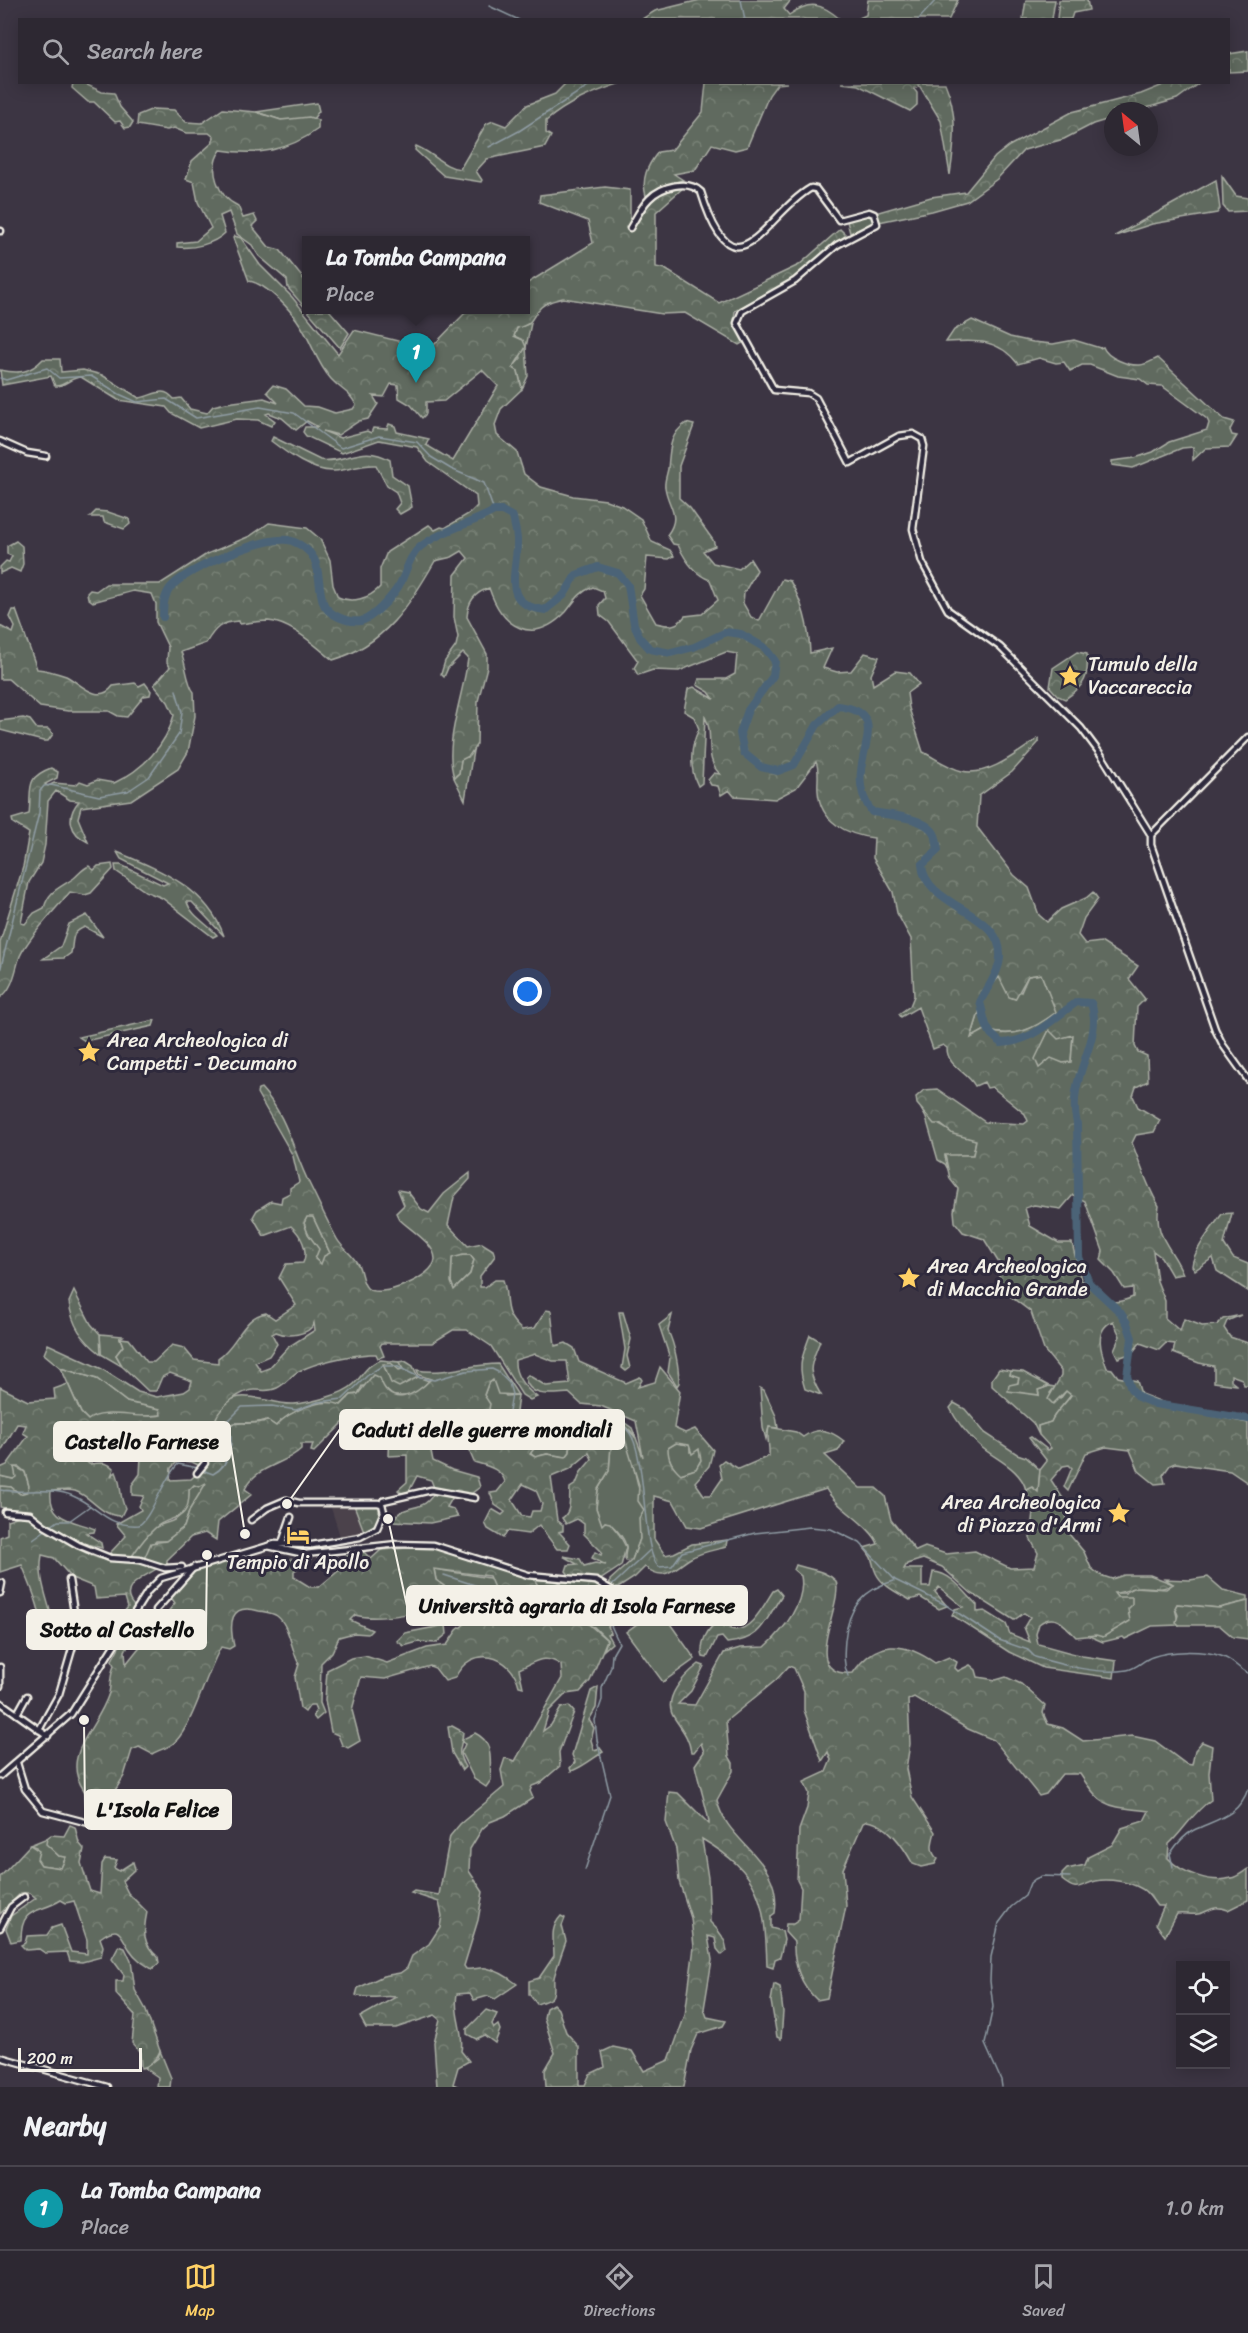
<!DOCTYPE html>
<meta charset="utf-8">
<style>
body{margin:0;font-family:Sriracha,sans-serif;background:#35303a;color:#f1f3f6}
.controls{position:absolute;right:18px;bottom:18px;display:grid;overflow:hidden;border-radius:0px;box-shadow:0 3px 15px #0003}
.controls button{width:54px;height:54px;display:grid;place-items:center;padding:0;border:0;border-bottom:2px solid #48444d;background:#2d2832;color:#f1f3f6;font:30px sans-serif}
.compass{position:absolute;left:1104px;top:102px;width:54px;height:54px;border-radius:50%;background:#2d2832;box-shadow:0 3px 15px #0003;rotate:331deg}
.scale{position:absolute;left:18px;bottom:15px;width:124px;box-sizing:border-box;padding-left:6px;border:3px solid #f4f1e8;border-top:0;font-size:16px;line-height:21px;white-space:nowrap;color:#f4f1e8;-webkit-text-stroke:4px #2f2a3d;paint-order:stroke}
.you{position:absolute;left:528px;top:992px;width:21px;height:21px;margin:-15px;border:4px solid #fff;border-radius:50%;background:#1a73e8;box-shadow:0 0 0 9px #1a73e833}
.badge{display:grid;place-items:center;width:39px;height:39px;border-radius:50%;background:#ffd166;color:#fff;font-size:20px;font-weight:700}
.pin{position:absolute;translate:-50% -50px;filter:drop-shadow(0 2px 3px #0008)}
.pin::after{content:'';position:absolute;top:32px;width:21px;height:18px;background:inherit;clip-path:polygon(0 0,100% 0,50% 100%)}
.popup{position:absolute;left:302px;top:236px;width:228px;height:78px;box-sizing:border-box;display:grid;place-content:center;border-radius:0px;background:#2d2832;filter:drop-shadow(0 2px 4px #0005);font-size:20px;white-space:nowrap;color:#a7a6ac}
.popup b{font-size:22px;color:#f1f3f6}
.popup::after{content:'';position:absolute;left:50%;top:100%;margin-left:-12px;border:12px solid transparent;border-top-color:#2d2832}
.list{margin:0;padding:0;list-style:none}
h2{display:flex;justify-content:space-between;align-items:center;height:78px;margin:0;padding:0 24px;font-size:26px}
h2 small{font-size:20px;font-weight:400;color:#a7a6ac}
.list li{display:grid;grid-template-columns:39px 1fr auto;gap:18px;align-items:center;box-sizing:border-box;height:84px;padding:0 24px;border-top:2px solid #48444d}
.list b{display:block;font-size:22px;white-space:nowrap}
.list p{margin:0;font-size:20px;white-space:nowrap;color:#a7a6ac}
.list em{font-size:20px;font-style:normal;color:#a7a6ac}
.icon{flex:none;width:33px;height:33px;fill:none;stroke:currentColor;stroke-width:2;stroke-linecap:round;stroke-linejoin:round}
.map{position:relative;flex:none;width:1248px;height:2087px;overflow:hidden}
.search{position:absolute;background:#2d2832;box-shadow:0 3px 15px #0003;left:18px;right:18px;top:18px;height:66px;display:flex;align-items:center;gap:15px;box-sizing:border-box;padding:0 21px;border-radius:0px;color:#a7a6ac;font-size:22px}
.sheet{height:162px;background:#2d2832}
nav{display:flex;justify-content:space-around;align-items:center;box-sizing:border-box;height:84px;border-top:2px solid #48444d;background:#2d2832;font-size:16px;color:#a7a6ac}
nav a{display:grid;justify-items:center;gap:3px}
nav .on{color:#ffd166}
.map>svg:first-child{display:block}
</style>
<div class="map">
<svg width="1248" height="2087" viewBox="0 0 1248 2087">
<defs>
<pattern id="forest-crowns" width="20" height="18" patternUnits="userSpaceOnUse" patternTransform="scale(1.5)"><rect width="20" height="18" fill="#616b5f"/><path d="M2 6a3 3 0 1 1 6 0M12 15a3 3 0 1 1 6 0" fill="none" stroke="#788176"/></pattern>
</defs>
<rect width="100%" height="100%" fill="#3c3543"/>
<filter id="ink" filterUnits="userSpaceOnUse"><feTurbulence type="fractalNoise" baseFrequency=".0167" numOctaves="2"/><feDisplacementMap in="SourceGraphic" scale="12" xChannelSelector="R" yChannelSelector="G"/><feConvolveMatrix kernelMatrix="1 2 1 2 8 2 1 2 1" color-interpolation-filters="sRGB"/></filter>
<g filter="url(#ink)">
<!-- built -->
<polygon fill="#4b424b" points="330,1505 354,1505 365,1534 341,1539"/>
<!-- grass -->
<g fill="#616b5f" stroke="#aaaea4" stroke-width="1.5">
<polygon points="317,103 319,111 313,119 281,120 256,112"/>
<polygon points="531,323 526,347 528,376 522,389 518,371 512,368 521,358 514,336 517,328"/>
<polygon points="473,751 465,800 454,778 459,773 461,759"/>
<path d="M 87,915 L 103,937 L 85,927 C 70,933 74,939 71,953 L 64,958 L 43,959 L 61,946 L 69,924 Z"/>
<path d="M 1041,974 L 1057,1012 C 1034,1029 1014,1039 985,1030 L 971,1038 L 985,993 L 999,977 L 1021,992 L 1028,976 Z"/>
<polygon points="155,1020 153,1026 85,1041 79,1037"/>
<polygon points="1049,1030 1073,1035 1071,1062 1039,1068 1034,1059"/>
<path d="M 921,1109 C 934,1126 956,1134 976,1140 L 973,1155 L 945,1156 L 950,1173 L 945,1164 L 938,1160 L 926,1118 Z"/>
<polygon points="307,1216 313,1217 330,1253 321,1264 315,1259 318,1249 308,1234 304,1223"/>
<polygon points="463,1255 471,1255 474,1260 470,1274 454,1290 451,1282 452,1257"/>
<polygon points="100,1334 123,1336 120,1338 123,1346 116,1355 123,1367 101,1354"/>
<path d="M 810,1335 L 820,1341 C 810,1366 806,1370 821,1395 L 805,1389 C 797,1364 802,1358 810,1335 Z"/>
<path d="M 381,1360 L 399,1362 L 403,1369 L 399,1370 L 400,1386 L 418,1377 L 429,1381 L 418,1393 L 409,1396 L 393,1396 L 383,1387 L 362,1386 L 358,1394 L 351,1395 L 341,1405 C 318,1403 292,1408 276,1426 L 267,1420 C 252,1427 237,1418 225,1427 L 215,1418 C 232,1379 268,1406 294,1404 C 309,1403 343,1395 354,1384 C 363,1375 367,1364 381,1360 Z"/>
<polygon points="61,1368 97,1379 127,1402 161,1409 161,1415 88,1420 81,1413"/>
<path d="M 999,1369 L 1011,1371 L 1010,1375 L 1019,1377 L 1018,1383 L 1039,1395 L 1038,1390 L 1049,1386 L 1055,1387 L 1050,1393 L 1060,1399 L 1066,1391 L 1071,1395 C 1065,1405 1055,1411 1051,1422 L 1038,1426 L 1039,1435 L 1033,1423 L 992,1386 L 992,1379 Z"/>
<polygon points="493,1380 506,1396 518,1395 514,1429 517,1432 524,1432 521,1435 525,1444 522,1447 509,1442 489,1409 484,1395 488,1384"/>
<polygon points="760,1388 764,1390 776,1416 778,1428 769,1427 766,1439 763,1428"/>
<path d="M 954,1403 L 965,1409 L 985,1433 L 1017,1454 L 1026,1457 L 1040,1470 L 1038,1493 L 1032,1488 L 1026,1490 C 1021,1468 994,1459 979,1445 C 967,1434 957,1423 950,1408 Z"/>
<path d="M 611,1413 L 632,1428 L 636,1438 L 630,1430 L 630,1452 L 644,1510 L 640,1518 L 640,1539 L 632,1560 L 626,1561 C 623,1555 627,1552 626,1546 C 624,1537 613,1524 605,1522 L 602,1526 L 596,1508 L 598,1489 L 609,1471 L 611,1445 L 588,1428 L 571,1440 L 570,1452 L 566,1457 L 547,1454 L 535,1457 L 529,1452 L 536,1446 L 551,1441 L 554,1433 L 561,1432 L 588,1415 Z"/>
<path d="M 219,1435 L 217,1449 L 207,1453 L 200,1466 L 192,1462 L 178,1461 L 174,1449 L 178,1444 C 197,1448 197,1440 213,1441 Z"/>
<path d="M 676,1443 L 690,1445 L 690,1452 L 699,1449 L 701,1460 L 696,1469 L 680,1474 C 673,1466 668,1460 667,1448 Z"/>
<polygon points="14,1466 25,1472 29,1486 27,1492 20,1494 11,1487 0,1486 0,1476 13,1479"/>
<path d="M 207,1483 L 190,1509 L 184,1527 L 166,1541 L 156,1541 L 144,1559 L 132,1556 C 138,1547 146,1536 155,1528 C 160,1524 167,1523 172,1521 C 183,1518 189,1501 189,1490 L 194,1485 Z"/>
<path d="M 434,1569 L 538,1586 L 534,1579 L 560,1582 L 555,1589 L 561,1594 L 589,1593 L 597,1606 L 608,1615 L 612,1608 L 614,1624 L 608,1626 L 611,1633 L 607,1634 L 612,1643 L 604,1650 L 607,1640 L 594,1627 L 555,1616 C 540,1626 513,1624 494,1623 L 485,1614 L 471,1611 L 469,1616 L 450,1614 L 437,1607 L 451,1603 L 436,1580 Z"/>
<polygon points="1208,1577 1223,1590 1248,1596 1248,1601 1219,1608 1177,1604 1175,1608 1179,1625 1152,1626 1125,1639 1123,1637 1103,1642 1087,1635 1096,1635 1116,1597 1114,1593 1125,1593 1135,1587 1166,1589 1173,1584 1165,1579 1190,1580"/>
<polygon points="659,1608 695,1659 663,1682 626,1632"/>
<path d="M 475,1733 C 495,1743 489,1760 491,1780 L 486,1787 L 474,1779 L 461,1753 L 465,1744 L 462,1742 L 463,1739 Z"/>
<polygon points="47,1838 47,1844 59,1856 66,1857 61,1868 40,1865 36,1859 36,1847 30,1845"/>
<polygon points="160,2051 171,2078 170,2087 157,2087 158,2077 145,2068 158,2058"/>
</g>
<!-- forest -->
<g fill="url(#forest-crowns)" stroke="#aaaea4" stroke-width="1.5" fill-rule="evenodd">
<path d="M 700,0 L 791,0 L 784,9 L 789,15 C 810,0 821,3 840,19 L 642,19 L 655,11 Z"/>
<polygon points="868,0 958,0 949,19 857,19 866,15"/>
<polygon points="1026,0 1055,0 1052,19 1023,19"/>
<polygon points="1059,0 1087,0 1089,10 1073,13 1071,19 1057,19"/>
<polygon points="1248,51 1248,71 1229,72 1229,54"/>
<polygon points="73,83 83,83 102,92 114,93 120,107 133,122 130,127 125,128 120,121 115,122 94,102 88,102 72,88"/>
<path d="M 566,83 L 621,83 C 594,92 568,102 546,121 L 546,133 L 551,136 L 545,147 L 487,159 L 476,171 L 482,180 L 481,182 L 444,176 L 415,150 L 416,146 C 432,152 444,168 460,169 L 486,124 L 493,121 L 506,126 L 527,105 L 555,94 Z"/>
<path d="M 706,83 L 787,83 L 777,84 L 769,95 L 747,147 L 735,150 L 712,144 L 695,170 L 674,174 L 683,180 L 662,186 L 646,196 C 641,179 647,166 658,152 L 672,150 L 703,112 Z"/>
<path d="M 841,83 L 945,83 C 958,113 955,142 950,175 L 941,121 L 919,85 L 914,89 L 917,93 L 917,105 L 910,111 L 858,85 Z"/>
<polygon points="1168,83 1199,83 1177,99 1136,111 1113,111 1113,118 1093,124 1064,139 1024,150 997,179 967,201 932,211 874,223 850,233 847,221 931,197 966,192 995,157 1009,146 1072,112 1141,94"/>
<path d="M 153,109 L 174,110 L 186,122 L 202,123 L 223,109 L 256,112 L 281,120 L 309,117 L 318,120 L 318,129 C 288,151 257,156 221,150 C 207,168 218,197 238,206 L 243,218 L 254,215 L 257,221 L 252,226 L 269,247 L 280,250 L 306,282 L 306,309 L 288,288 L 287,280 L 259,256 L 252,245 L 237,234 L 229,212 L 220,216 L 225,233 C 214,244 193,249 177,247 L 177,243 L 196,241 L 211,228 L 198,202 L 194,182 L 186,179 L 192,161 L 212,143 L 214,137 L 209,133 L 186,133 L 174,128 L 167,130 L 137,125 L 138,115 Z"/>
<polygon points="1222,176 1236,196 1248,198 1248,211 1228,212 1223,206"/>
<polygon points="1216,180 1220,209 1217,213 1152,224 1115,236"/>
<path d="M 605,187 L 630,190 L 630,226 C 648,202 654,193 684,187 L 656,212 L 656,267 L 665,269 L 719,303 L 799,265 L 840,229 L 846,235 L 794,278 L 735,311 L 734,320 L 746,341 L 739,345 L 685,313 L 662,314 L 563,298 C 556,300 547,301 541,307 C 530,317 535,324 517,328 L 514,336 L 523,340 L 526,347 L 513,368 L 518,371 L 522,389 L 501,409 L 495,425 L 497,435 L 517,452 L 524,474 L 541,487 L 573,496 L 606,500 L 622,506 L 641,519 L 652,542 L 670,550 L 674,556 L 669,559 L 647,557 L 644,589 L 640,595 L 656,623 C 669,626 676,628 685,616 L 702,614 L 718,600 L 710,580 C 695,575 685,560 678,545 L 673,544 L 667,535 C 682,515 668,508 665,487 C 664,482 667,474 668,469 C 670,449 669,435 686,423 L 694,425 L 679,466 L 679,498 L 690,508 L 713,540 L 715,546 L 703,551 L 713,563 L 739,569 L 750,559 L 757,570 L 744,593 L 743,603 L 751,617 L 759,621 L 782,579 L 790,581 C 803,603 809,628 810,653 L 832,648 L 823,668 L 837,672 L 851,671 L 865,653 L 879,657 L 871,675 L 873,685 L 895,671 L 910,673 L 919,684 L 907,693 L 909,708 L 923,752 C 935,758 949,768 962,771 C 989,777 1018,752 1039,738 L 1039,742 L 1012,772 L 979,796 L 977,827 L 1014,875 L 1029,888 L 1039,915 L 1047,922 L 1061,909 L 1086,898 L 1093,892 L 1098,899 L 1084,918 L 1078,935 L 1085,944 L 1101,942 L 1138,966 L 1129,979 L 1145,999 L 1137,1007 L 1135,1046 L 1138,1052 L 1147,1056 L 1148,1081 L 1136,1087 L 1133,1096 L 1138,1107 L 1160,1120 L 1154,1132 L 1136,1135 L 1132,1143 C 1141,1165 1146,1185 1159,1206 C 1153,1237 1173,1248 1183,1274 L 1172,1276 L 1161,1257 L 1153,1251 L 1157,1281 L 1165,1301 L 1165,1318 L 1180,1331 L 1184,1319 L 1202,1326 L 1217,1325 L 1223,1319 L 1241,1315 L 1227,1321 L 1224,1328 L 1230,1337 L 1248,1343 L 1248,1385 L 1244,1385 L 1242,1379 L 1231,1375 L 1231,1381 L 1236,1385 L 1214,1382 L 1214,1366 L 1199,1363 L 1173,1353 L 1175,1344 L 1166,1343 L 1159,1350 L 1140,1343 L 1132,1353 L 1118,1358 L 1114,1350 L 1120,1336 L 1113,1321 C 1093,1330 1101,1352 1107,1368 L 1112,1369 L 1118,1377 L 1137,1381 L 1141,1394 L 1183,1410 L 1248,1423 L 1248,1483 L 1230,1471 L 1175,1463 L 1170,1465 L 1163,1475 L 1165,1483 L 1155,1484 L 1139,1471 L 1130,1450 L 1106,1447 L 1086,1453 L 1068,1491 L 1064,1487 L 1072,1468 L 1069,1465 L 1063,1466 L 1051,1480 L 1064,1500 L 1069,1534 L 1084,1552 L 1091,1568 L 1100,1575 L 1112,1579 L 1124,1575 L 1150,1575 L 1173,1584 C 1162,1592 1152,1586 1139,1587 C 1130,1588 1124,1593 1114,1593 L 1117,1597 L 1132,1597 L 1132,1605 L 1128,1609 L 1130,1621 L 1103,1637 L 1096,1635 L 1076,1637 C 1064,1624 1055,1612 1039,1624 L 1036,1634 L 1038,1644 L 1082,1656 L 1116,1661 L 1114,1678 L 1043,1668 L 1009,1652 L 952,1615 L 955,1609 L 963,1607 L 939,1587 L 935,1592 L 947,1606 L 939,1609 L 920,1597 L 910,1600 C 898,1593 882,1586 876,1573 C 871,1562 875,1560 864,1548 L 878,1544 C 872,1526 835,1507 826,1489 L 701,1528 L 687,1526 L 673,1501 L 654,1496 L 654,1539 L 665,1555 L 674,1553 L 692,1544 L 727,1540 L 726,1547 C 715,1550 700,1552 689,1559 C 672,1570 665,1582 645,1567 L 635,1577 L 615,1590 L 610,1586 L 610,1580 L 632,1560 L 640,1539 L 639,1518 L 644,1510 L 638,1501 L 639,1485 L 622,1429 L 624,1425 L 636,1438 L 643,1457 L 636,1421 L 601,1406 L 581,1404 L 569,1393 C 552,1394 530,1399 525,1378 L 528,1375 L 546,1386 L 570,1384 L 567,1361 L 553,1361 L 535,1354 L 515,1360 C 514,1376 525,1388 537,1397 L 530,1400 L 522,1395 L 491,1346 L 467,1330 L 453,1330 L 432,1343 L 382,1343 L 380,1346 L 384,1356 L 378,1358 L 376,1354 L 370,1354 C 346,1356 321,1361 299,1371 C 291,1375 286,1384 277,1388 C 269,1392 264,1390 255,1390 C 241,1390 221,1406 216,1418 L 225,1427 C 238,1419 252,1427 267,1420 L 276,1426 C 289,1411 322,1397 341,1405 L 351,1395 L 358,1394 L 373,1375 L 380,1378 C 390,1409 415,1396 431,1379 L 419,1375 L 417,1370 C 444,1375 471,1364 498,1364 L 518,1395 L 498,1394 L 493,1380 L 488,1384 L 484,1395 L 490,1404 L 489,1409 L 509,1442 L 522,1447 L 525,1444 L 521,1438 L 524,1432 L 534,1435 L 543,1431 L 554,1433 L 551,1441 L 536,1446 L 530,1454 L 535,1457 L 547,1454 L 566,1457 L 570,1452 L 571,1440 L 581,1430 L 589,1427 L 597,1435 L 601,1434 L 611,1445 L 609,1471 L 598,1489 L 596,1508 L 602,1525 L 605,1522 L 610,1523 L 619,1534 L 626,1547 L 621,1566 L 600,1580 L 570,1576 L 566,1571 L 568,1565 L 577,1564 L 563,1556 L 580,1559 L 584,1566 L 595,1563 L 606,1565 L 592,1558 L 595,1552 L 601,1555 L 602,1552 L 584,1534 L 584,1524 L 577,1519 L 566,1524 L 562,1518 C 572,1512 569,1498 570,1488 L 576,1484 L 581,1472 L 592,1459 L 589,1453 L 570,1469 L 551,1477 L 557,1520 L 563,1525 L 563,1531 L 559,1532 L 570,1544 L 568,1549 L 557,1549 L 539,1525 L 528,1534 L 507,1531 L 503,1538 L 488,1529 L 485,1523 L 492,1509 L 502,1515 L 505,1512 L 495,1505 L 490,1493 L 497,1492 L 505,1482 C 501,1468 486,1466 474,1462 L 468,1448 L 475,1443 L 469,1441 L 462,1446 L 452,1440 L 451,1431 L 365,1432 L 344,1422 L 314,1452 L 311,1451 L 313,1444 L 301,1444 L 301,1449 C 283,1466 257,1465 245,1489 L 252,1494 L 218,1522 L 216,1540 L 205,1533 L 191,1537 L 167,1560 L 167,1566 L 144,1559 L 151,1543 L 166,1541 L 184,1527 L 190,1509 L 206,1483 L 199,1487 L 194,1485 L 189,1490 C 190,1525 171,1513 155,1528 C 146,1536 138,1547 132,1556 L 114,1556 L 110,1553 L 126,1536 L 116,1524 L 141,1510 L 139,1506 L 144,1496 L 132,1495 L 132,1485 L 140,1474 L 141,1457 L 164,1446 L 163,1443 L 143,1441 L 111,1452 L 110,1445 L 123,1432 L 122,1429 L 112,1431 L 103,1439 L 105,1447 L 96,1457 L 86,1461 L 89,1464 C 99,1463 107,1461 114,1469 L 111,1476 L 116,1472 C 122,1485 119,1496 125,1508 L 121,1516 C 100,1516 93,1497 75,1491 C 69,1489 58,1491 51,1491 C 48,1520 72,1520 95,1529 L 94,1532 L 86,1533 L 101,1543 L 102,1548 L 71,1540 L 31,1513 L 0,1507 L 0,1486 L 11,1487 L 20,1494 L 27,1492 L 29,1486 L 25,1472 L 19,1467 L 14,1467 L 16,1477 L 13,1479 L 0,1476 L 0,1468 L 7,1465 L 28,1436 L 23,1433 L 26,1425 L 17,1424 L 0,1453 L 0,1387 L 28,1401 L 55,1399 L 54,1389 L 68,1384 L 81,1413 L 88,1420 C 102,1407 141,1420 161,1415 L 160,1409 L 127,1402 L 97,1379 L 61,1368 L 44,1354 L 48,1344 L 102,1369 L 138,1392 L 157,1397 L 184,1392 L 190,1388 L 192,1381 L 170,1373 L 162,1377 L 156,1391 L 148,1391 L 123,1367 L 116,1355 L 123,1346 L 120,1338 L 129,1339 L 147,1362 L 154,1362 L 172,1345 L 184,1348 L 194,1360 L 218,1363 L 218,1358 C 237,1346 243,1316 266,1313 L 275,1319 L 296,1305 L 279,1278 L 286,1264 L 303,1263 C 309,1250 301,1235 291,1226 L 264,1236 L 253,1217 L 257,1210 L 271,1201 L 281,1203 L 282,1197 L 290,1193 L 290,1188 L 299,1182 L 293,1156 L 257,1093 L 258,1089 L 261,1088 C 288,1117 293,1152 310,1185 C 319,1203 327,1221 337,1239 C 342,1248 352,1254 357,1263 C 362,1270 361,1282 367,1288 C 378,1300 435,1277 435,1259 C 435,1244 409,1229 399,1219 L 396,1213 L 404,1205 L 398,1190 L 408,1192 L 421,1209 L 429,1213 L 444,1194 L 470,1173 L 470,1179 L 454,1197 L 448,1225 L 468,1246 L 482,1243 L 493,1250 L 495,1256 L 480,1276 L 480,1287 L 485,1287 L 495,1280 L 503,1280 C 510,1299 500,1312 522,1330 L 535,1328 L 546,1310 L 551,1311 L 555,1346 L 566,1343 L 574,1348 L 579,1362 L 626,1383 L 640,1377 L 642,1380 L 638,1387 L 655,1382 L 660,1367 L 680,1391 L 674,1428 L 685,1433 L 695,1429 L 713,1450 L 709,1466 L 695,1482 L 704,1495 L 711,1495 L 722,1479 L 719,1464 L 724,1460 L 739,1469 L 769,1456 C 770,1445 766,1438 769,1427 L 796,1432 L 803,1437 C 818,1426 830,1430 844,1441 L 838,1451 L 825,1455 L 860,1488 L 876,1488 L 885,1496 L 891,1520 L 916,1551 L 925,1547 L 946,1554 L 975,1551 L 1010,1568 L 1034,1567 L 1038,1553 L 1030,1538 L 1033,1512 L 1026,1490 L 1032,1487 L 1038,1492 L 1040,1470 L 1047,1461 L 1029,1438 L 1031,1437 L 1048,1450 L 1051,1448 L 1039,1435 L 1038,1426 L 1051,1422 C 1055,1411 1065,1405 1071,1395 L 1066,1391 L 1053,1404 L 1048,1399 L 1061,1376 L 1061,1371 L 1044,1350 L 1031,1312 L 1006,1293 L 999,1279 L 999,1263 L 984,1239 L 963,1232 L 955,1222 L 954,1211 L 958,1189 L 950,1179 L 945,1155 L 973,1155 L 976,1140 L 953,1134 L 940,1124 L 934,1124 L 917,1104 L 916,1097 L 924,1090 L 937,1089 L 985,1122 L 1024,1124 L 1028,1121 L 1025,1114 L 992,1087 L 987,1088 L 984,1082 L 975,1086 C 967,1071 947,1067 947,1048 L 943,1045 L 933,1049 L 918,1007 L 901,1017 L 899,1014 L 910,1006 L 914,996 L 911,939 L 897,913 L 893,892 L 873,858 L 874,838 C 847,835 820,822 818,791 C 817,782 820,770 816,762 L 796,788 L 775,799 L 734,796 L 729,790 L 721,795 L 718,786 L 711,785 L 708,780 L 714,773 L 720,774 C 703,759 715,734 705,717 L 702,783 L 698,786 C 689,768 690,747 699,729 L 694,717 L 684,711 L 688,689 L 694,687 L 714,699 L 709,692 L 697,685 L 699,679 L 726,679 L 735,674 L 737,654 L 726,652 L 679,671 L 653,670 L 638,675 L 634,668 L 638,661 L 609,622 L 600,615 L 599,605 L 605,598 L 603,591 L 593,587 C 579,592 575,601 566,612 C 532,647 502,627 489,588 C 474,593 468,602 467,617 L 487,654 L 487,667 L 478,701 L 477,744 L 469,756 L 461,760 L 459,773 L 454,777 C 443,745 464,693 468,658 L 463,653 L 448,668 L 444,677 L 441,674 L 445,661 L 456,646 L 458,637 L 454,617 L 455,575 L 468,558 L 462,551 L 452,557 L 435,561 C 410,605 384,645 333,660 C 315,646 292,623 268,621 C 259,621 249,623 240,624 L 239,621 C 221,622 215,628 206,643 L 181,652 C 186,663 187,685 194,692 L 195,716 L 188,752 L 178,769 L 131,800 L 81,807 L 78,818 L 88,842 C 69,833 66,816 79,801 L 70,800 L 56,791 L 48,801 L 45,845 L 41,863 L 29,882 L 21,923 L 25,924 L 34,913 L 44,908 C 49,890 60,888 74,878 C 79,874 82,869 89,866 L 94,870 L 98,866 L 112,864 L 113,869 L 91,893 L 85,895 L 70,892 C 57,907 27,939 20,956 C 15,970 14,988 0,998 L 0,942 L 23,867 L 29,833 L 13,823 L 12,819 L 29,814 C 32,789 24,778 51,768 L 58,772 L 57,778 L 45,784 L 48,786 L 54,783 L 76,785 L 80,781 L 88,784 L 97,780 L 114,783 C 142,770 166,746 174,715 L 168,702 L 154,685 L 170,667 L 167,662 L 168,647 L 156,622 L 156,604 L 152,594 L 133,591 L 93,602 L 88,598 L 87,593 L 90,590 L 96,591 L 106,584 L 160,584 L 207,554 L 250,536 L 269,523 L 307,528 L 320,539 L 330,560 L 333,585 L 338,597 C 352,604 370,598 380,587 L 380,569 L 387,552 L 429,525 L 435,530 L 441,527 L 445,528 L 470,513 L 477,506 L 476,496 L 428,462 L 417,447 L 379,440 L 342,453 L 306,436 L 303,432 L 305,427 L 318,427 L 307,421 L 296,430 L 282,418 L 269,413 L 266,414 L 275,421 L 271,426 L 258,420 L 237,419 L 199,428 L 171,413 L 166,407 L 118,400 L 81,377 C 71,377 64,387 55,386 L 51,376 L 2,385 L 0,370 C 19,374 30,373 43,359 L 60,359 L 61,372 L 83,370 L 102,375 L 139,398 C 154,396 162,385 174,399 L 181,398 L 190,409 L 207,413 L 213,406 L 226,403 L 264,398 L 278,403 L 267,392 L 273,385 L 286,389 L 304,406 L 318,407 L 335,413 L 353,409 L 356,405 C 349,391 341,390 331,379 C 317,364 312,343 301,326 C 291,310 267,284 249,281 L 233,238 L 235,236 L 241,238 L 260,265 L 292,297 L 338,354 L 354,330 L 430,349 L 468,310 L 526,310 L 526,284 L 593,243 L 588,221 L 539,202 L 540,195 ZM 482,370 L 498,386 L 453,461 L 426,445 L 429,439 L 397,432 L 395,426 L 389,424 L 387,429 L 373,428 L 371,433 L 367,431 L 340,438 L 323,431 L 338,435 L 359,421 L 368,419 L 378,404 L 373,396 L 384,397 L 391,384 L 398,385 L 399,398 L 411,405 L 422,418 L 426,414 L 426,402 L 444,401 ZM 1041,974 L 1056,1012 C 1033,1030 1014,1039 985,1030 L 971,1038 L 985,993 L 999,977 L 1009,997 L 1015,999 L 1028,976 ZM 1049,1030 L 1058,1039 L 1073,1035 L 1071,1062 L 1063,1063 L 1051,1058 L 1039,1068 L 1035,1059 ZM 1073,1195 L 1085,1201 L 1103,1251 L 1101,1260 L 1114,1273 L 1124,1289 L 1133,1288 L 1133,1297 C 1104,1310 1104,1294 1081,1280 L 1072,1243 L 1059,1243 L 1030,1226 L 1025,1208 L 1034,1205 L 1061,1209 ZM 307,1217 L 313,1217 L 330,1253 L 324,1256 L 321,1264 L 315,1259 L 319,1249 L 308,1234 L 304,1223 ZM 463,1255 L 470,1255 L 474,1260 L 470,1274 L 454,1290 L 451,1282 L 452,1258 ZM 314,1323 L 315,1330 L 288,1347 L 269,1368 L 261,1371 L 255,1362 L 269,1356 L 277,1344 L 272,1334 L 276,1332 C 287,1337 309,1336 314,1323 ZM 218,1436 L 217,1449 L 207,1449 L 200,1466 L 205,1469 L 205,1472 L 200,1471 L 191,1479 L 170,1480 L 171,1468 L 178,1461 L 174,1449 L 178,1445 C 191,1451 199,1440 213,1441 ZM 676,1443 L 689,1445 L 692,1454 L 699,1449 L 701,1460 L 696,1469 L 681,1474 C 672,1466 668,1460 668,1448 ZM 523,1484 L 536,1490 L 542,1504 L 540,1511 L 532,1511 L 530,1517 L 522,1516 L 512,1500 ZM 923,1559 L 942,1567 L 971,1593 L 1014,1620 L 1024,1613 L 1030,1617 L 1024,1627 L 1030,1642 L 1010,1634 L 1006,1624 L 985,1611 L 977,1612 L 977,1605 C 965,1593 951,1572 933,1572 L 930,1587 L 922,1587 L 922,1569 L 904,1569 L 907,1564 Z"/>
<polygon points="307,310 329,310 349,333 340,348"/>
<path d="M 972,320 L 1010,337 L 1033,342 L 1053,344 L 1074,340 L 1100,348 L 1103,347 C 1107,358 1129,366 1140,365 C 1146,365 1153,360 1158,358 L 1224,419 L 1234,422 L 1230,430 L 1232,435 L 1237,436 L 1230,447 L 1206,448 L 1193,460 L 1193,447 L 1182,448 L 1133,468 L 1112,465 L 1112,461 L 1135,458 L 1153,452 L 1169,442 L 1207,430 L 1209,423 L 1207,419 L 1162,386 L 1148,385 L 1140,379 L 1118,376 L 1090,365 L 1082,365 L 1070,371 L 1064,362 L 1056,363 L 1039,358 L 1018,364 C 998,338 975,340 946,342 L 954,330 Z"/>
<path d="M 273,437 L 320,460 C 346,464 362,443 390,460 L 392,475 L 408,486 L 412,507 L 400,514 L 395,509 L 400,503 L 396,492 L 387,486 L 376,465 C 361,464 349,470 334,471 C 312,472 288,454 271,441 Z"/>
<polygon points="96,511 108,512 129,519 130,524 124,529 104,522 103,517 90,517"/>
<polygon points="16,541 22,546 23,564 20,572 11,568 0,573 0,567 6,561 9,562 12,556 7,554 7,546"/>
<path d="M 13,610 L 16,610 L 37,669 C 47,670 57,673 66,676 C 79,682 98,706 113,686 L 135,683 L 139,686 L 145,683 L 151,691 L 150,695 L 144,696 L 127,717 L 118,716 L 109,711 L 68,711 L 40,707 L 8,679 L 0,679 L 0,626 L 13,633 L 15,627 L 10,617 Z"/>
<path d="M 1077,652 L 1087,654 C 1089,677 1085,686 1065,699 L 1058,696 L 1050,687 L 1053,668 Z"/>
<polygon points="23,718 30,720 37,729 48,729 53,734 48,741 43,741 0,730 0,721"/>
<path d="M 117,852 C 160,870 207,888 224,936 L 192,902 L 187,902 C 191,916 208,924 217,935 L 213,937 L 162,898 L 145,891 L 116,871 L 115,865 L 121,865 L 163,885 L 168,883 L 121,859 Z"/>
<path d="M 1232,1213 L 1224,1244 L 1233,1258 L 1248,1264 L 1248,1291 L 1217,1271 L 1213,1258 L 1195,1270 L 1192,1266 C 1193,1251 1213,1227 1222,1214 Z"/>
<path d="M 74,1291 L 91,1324 L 100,1334 L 101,1354 C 82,1339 72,1326 69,1302 Z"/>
<polygon points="619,1312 623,1312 631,1339 627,1356 630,1368 626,1371 622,1368 625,1349"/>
<path d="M 672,1315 L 668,1331 C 675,1345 679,1368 679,1383 L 677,1386 L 668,1372 L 670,1358 L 659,1325 Z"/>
<polygon points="405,1361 413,1366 418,1377 399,1387 391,1383 383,1364 391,1363 399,1370 403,1369 399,1362"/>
<polygon points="1011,1371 1023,1372 1049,1386 1038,1390 1039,1395 1008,1391 1009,1385 1018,1383 1019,1378 1010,1375"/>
<path d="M 397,1431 L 401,1442 L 407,1434 L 419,1436 L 416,1446 L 441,1440 L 438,1447 L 431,1451 L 433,1461 L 452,1470 L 477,1477 L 480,1487 L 472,1493 L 454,1495 L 447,1507 L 453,1509 L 458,1517 L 430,1523 L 393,1521 C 402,1501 426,1515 435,1490 L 431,1480 L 417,1476 L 409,1491 L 402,1494 L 398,1490 L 407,1482 L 407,1455 L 389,1456 L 390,1432 Z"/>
<polygon points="354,1505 379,1505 379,1520 365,1534"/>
<path d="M 22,1515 C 33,1516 36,1525 45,1529 C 60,1537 75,1547 90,1555 C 112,1565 136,1559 158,1568 C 146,1576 116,1587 134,1606 L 131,1615 L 113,1640 L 116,1622 L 128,1607 L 125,1597 L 96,1599 L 94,1587 L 72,1578 L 54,1558 L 42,1555 C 36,1586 56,1611 54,1641 L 42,1641 C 44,1615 32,1589 22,1565 L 0,1572 L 0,1537 L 7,1534 L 7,1520 Z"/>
<path d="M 433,1546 L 534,1579 L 538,1586 L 534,1589 L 527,1586 C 518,1594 505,1593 494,1588 L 489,1576 L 434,1569 L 436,1580 L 451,1591 L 451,1603 C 426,1611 380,1622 355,1615 L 350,1620 L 372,1630 L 368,1634 L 354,1633 L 339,1637 L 332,1652 L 321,1663 L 320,1703 L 324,1713 L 316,1720 L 313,1716 L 316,1710 L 314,1705 L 310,1705 L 305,1712 L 300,1708 L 295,1677 L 299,1664 C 291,1650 290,1626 277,1616 C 273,1613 264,1612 259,1611 C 229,1602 229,1624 234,1646 L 229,1649 L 221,1647 C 206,1673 194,1722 176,1741 C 170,1748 160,1749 152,1754 L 139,1747 L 132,1750 L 124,1776 L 111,1797 L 100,1794 L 90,1798 C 54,1758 97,1732 109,1693 C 111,1683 110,1675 114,1666 L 112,1660 L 131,1625 L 137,1630 L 125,1651 L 126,1664 L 175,1603 L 170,1596 L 197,1568 L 235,1560 L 238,1571 L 264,1561 L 311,1558 L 309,1561 L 294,1571 L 294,1577 L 310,1587 L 319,1587 L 343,1567 L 342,1564 L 331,1563 L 333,1556 L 338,1558 L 364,1552 L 371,1559 L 381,1550 Z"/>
<path d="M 796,1565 C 811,1570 825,1570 836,1581 C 844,1605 797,1678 853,1673 C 876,1639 904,1641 935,1663 L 949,1657 L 957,1662 L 955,1668 L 958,1671 L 970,1665 L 976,1670 L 978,1677 L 996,1680 L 1006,1677 L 1021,1684 L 1045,1705 L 1043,1713 L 1048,1724 L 1063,1728 L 1083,1741 L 1132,1736 L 1155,1741 L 1186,1764 L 1192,1765 L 1195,1750 L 1202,1742 L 1212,1746 L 1209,1773 L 1211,1800 C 1193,1812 1185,1829 1169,1844 L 1168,1858 C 1181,1873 1212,1884 1231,1878 C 1237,1877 1243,1872 1248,1869 L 1248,1900 L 1228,1910 C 1210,1904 1211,1912 1198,1914 C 1192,1915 1184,1913 1177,1914 L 1165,1936 L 1156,1924 L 1164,1906 L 1157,1906 C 1153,1901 1148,1892 1142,1889 C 1130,1882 1109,1878 1096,1881 C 1080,1884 1079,1894 1062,1880 L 1062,1874 L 1067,1869 L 1085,1865 L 1088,1857 L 1112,1845 L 1122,1828 L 1144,1821 L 1149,1811 C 1108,1806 1103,1810 1080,1774 L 1062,1774 L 1046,1794 L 1039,1796 L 994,1740 L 968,1729 L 914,1697 L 908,1700 L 910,1744 L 906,1769 L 912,1797 L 935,1832 C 932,1842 929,1852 938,1859 L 935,1864 L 921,1867 L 913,1864 C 903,1846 889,1824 867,1821 L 863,1823 L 843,1869 L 846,1906 L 827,1998 L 817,2000 C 801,1985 793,1964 794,1942 L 785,1932 L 786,1924 L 793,1924 L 799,1920 L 801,1888 L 797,1880 L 799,1830 L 807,1808 L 809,1793 L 804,1782 L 826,1772 L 831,1760 L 828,1752 L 822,1761 L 804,1710 L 804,1691 L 794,1668 L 789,1666 L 776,1680 L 726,1721 L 729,1756 L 733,1763 L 733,1771 L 717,1800 C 726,1844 783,1858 775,1913 L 771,1916 L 771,1928 L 782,1931 L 784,1940 L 780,1957 L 775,1959 L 773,1968 L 767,1966 C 765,1900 761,1874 702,1839 L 708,1878 L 710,1922 C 719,1930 726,1939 727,1951 L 722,1955 L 717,1949 L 715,1938 L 708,1936 L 712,1960 L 704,2009 L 707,2017 L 726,2021 L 723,2026 L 698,2034 L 691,2050 L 684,2087 L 546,2087 L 545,2070 L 555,2053 L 544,2018 L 546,2008 L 553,2004 L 558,2009 L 566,2032 L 579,2047 L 579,2085 L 585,2085 L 590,2074 L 605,2067 L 602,2052 L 613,2047 L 632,2051 L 644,2071 L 669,2060 L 685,2015 L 694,1947 L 691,1918 L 679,1881 L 676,1849 L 666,1822 L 669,1792 L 678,1793 L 709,1824 C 710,1818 697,1777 695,1765 L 704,1752 L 701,1743 L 694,1752 L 691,1752 C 689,1738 683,1731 675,1719 C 660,1699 685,1675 699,1664 L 704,1666 L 691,1691 L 678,1704 L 695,1705 L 724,1653 L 740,1648 L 765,1647 C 784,1630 806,1602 801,1576 L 794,1570 Z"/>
<path d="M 560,1582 C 586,1584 592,1579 614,1596 L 608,1615 L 603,1616 L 589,1593 L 561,1595 L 555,1589 Z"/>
<path d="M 777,1589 L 782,1595 C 764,1622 762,1640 727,1643 L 722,1637 L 717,1638 L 707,1658 L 703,1657 C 699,1644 707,1628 719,1621 C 722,1623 727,1628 731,1629 C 750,1635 765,1603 773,1591 Z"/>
<polygon points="1248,1601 1248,1639 1233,1637 1219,1625 1179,1625 1176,1622 1178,1615 1175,1608 1177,1604 1219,1608"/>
<path d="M 476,1609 L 494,1623 L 546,1622 L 555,1616 L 569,1617 L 585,1621 L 607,1640 L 590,1681 L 580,1692 L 566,1694 L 549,1711 L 543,1731 L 551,1725 L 561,1708 L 569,1706 L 574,1712 L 559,1752 L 560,1766 L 540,1783 L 532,1786 L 530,1791 L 533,1798 L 505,1816 L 490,1822 L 482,1829 L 470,1849 L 469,1871 L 483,1892 L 478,1920 L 464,1966 L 466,1969 C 473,1970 480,1967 486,1968 C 496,1970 508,1977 517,1984 L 495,1999 L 488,1996 L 474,2000 L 470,1993 L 457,1994 C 453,2015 465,2032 461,2051 L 469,2061 L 458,2067 L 453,2084 L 459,2087 L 437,2087 L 434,2042 L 440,2019 L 435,2015 L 396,2028 L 366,2028 L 360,2017 L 396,1997 C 383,1995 368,2000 356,1995 L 358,1988 L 383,1976 L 400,1973 L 407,1968 L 412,1956 L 429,1944 L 440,1927 L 442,1916 L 439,1902 L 411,1893 L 414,1891 L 439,1895 L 450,1836 L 460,1824 L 504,1787 L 501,1770 L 505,1758 L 515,1761 L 562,1678 L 561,1665 C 545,1653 535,1662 519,1669 L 523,1687 L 519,1686 C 512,1655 471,1643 455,1678 L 445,1681 L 435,1668 L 430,1666 L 385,1679 L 361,1677 L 352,1710 L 360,1741 L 348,1748 L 342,1745 L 338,1735 L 331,1732 L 325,1700 L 327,1670 L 351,1658 L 365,1656 L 387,1663 L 427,1648 L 447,1645 L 457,1630 L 470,1620 L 469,1616 Z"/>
<polygon points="446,1625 447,1634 436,1643 418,1642 404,1646 397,1641 405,1633"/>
<path d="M 598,1687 L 596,1708 L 589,1720 L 594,1728 L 591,1740 L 594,1750 L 600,1748 L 603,1752 C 595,1757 580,1769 571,1771 L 570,1768 L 575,1762 L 572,1755 L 591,1691 Z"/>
<path d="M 452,1726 L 463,1732 C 462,1749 455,1749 465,1767 L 462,1770 L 452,1753 L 448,1727 Z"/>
<path d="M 70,1825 L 75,1827 L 79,1843 L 84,1849 L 81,1863 L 90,1891 L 100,1894 L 102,1864 L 105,1859 L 117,1860 L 114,1868 L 119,1871 L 133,1862 L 135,1869 L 122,1881 L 128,1893 L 147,1912 C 143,1931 142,1944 158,1957 L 159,1963 L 152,1969 C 144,1964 136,1959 130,1950 C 120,1936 121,1922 100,1938 L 103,1946 L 101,1957 L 82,1962 L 70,1961 L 67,1952 L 45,1953 L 39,1949 L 26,1950 L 21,1945 L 25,1943 L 27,1936 L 47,1935 L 52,1928 L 61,1925 L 71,1952 L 87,1954 L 87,1940 L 74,1901 L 66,1903 L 61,1900 C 39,1914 21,1905 21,1940 L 11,1942 L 6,1929 L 11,1916 L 36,1898 L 30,1893 L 21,1893 L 0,1914 L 0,1877 L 30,1845 L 39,1851 L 37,1859 L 41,1865 L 61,1868 L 66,1857 L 59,1856 L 46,1844 L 47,1838 L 51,1835 L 64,1836 Z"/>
<path d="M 561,1916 L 565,1918 L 562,1926 L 566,1941 C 565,1944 554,1975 554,1978 C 553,1985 556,1993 551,1998 C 547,2001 541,2002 537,2004 L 529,1994 L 529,1981 L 539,1978 L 554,1956 C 554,1940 549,1929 561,1916 Z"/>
<path d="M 119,1946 L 125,1948 L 131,1961 L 135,1990 L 145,2008 L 160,2051 C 157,2059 149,2067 141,2068 L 140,2052 L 132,2043 L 135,2015 L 116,1994 L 116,1981 L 123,1981 L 124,1975 L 112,1959 Z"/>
<polygon points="774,1984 780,1987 783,2012 781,2039 777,2037 771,2001"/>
<polygon points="486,2010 497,2014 492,2024 494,2028 498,2025 500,2030 495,2043 484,2035 476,2039 467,2034 467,2029"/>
</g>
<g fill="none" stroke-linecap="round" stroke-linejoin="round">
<!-- stream -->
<g stroke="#8f9ca4" stroke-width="1.5">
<polyline points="741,0 745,20"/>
<polyline points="489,6 519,20"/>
<polyline points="918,20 936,0"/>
<polyline points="489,147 519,131 594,82"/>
<polyline points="0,378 6,380 47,368 59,378 91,376 119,394 137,402 166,399 196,418 260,407 294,413 341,448 379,436 417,442 431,457 451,469 484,483 494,511"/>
<polyline points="0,971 39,813 40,791 44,786 51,785 99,796 128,791 149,777 179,734 182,712 176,690"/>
<path d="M 202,1470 L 213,1474 C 231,1465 235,1439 227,1422 L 242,1407 L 272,1406 L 296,1410 L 318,1402 L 343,1399 L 368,1375 L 382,1366 L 396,1366 L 421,1378 L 434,1380 L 466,1371 L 492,1369 L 498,1372 L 509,1383 L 512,1394 L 507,1424 L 513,1440 C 531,1444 555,1440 572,1435 C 591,1428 597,1415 619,1425 C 625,1427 629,1430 632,1437 C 647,1466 642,1554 659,1567 L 672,1566 L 682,1552 L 755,1533 L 810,1527 L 831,1529 L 860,1543 L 895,1580 L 946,1605 L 999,1640 L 1028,1650 L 1035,1657 C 1062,1665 1099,1675 1127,1670 C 1137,1668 1143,1660 1152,1657 C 1170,1650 1203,1650 1221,1656 C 1232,1659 1238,1669 1248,1673"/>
<path d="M 0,1490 C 24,1494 51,1486 73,1496 C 99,1507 106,1527 139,1525 C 151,1518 163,1479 178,1464 L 198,1468"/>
<polyline points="51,1526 58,1521 69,1521 90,1506"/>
<polyline points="33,1539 47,1529"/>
<polyline points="444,1575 508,1596 587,1589 603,1594 650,1550"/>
<path d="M 848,1676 C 843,1664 844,1653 845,1640 C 848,1608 863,1589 894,1581"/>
<path d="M 1173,1867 L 1170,1854 C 1176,1845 1184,1835 1194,1830 C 1217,1819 1239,1816 1248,1789"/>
<polyline points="585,1870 610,1795 597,1740 595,1720 602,1700 602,1688 611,1667 612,1655 619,1643 608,1619 603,1594"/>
<polyline points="1002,2087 1001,2080 985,2044 993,2007 990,1981 991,1957 999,1923 1011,1907 1025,1896 1030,1883 1035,1879 1042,1876 1070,1877"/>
</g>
<!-- river -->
<path stroke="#4c6477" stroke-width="8" d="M 163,617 C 163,605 164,593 174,584 C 190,568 269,533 292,541 C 325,554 315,576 323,602 C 327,615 348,623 361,621 C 373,618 391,598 398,587 C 406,575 408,557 420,547 C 440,531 471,524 494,511 L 502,511 L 513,517 C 514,524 517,533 517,540 C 518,571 499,605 545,610 L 564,595 L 576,575 L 598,567 L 618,573 L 628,585 L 634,624 L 640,638 L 650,649 L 671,653 L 694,647 L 726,632 L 741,634 L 765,648 L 775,661 L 773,676 L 748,710 L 740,733 L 744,753 L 761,767 L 778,771 L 794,765 L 817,725 L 838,706 C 884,711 864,741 861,771 C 859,787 863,799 872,812 C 889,815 927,817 935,835 C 937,840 937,846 938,850 L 922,865 C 925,909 1011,912 999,964 C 996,977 986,990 980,1002 L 986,1025 L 991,1034 L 1001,1043 C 1033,1042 1052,1019 1077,1002 L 1091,1003 C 1105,1041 1065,1076 1077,1124 L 1079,1257 L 1089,1283 L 1120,1312 L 1127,1323 L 1132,1338 L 1127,1376 L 1131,1389 L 1140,1398 L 1155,1404 L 1248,1419"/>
<!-- street casing -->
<g stroke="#f4f1e8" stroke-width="9">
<g id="street">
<path d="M 630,228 C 636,218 641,207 649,199 C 661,186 688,179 701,192 C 735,302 764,215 811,188 L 816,189 L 839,220 L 869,212 L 874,214 L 877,224 L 837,245 L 795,281 L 742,311 L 737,323 L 774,390 L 808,393 L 816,398 L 850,463 L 899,436 L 913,434 L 922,439 L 924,446 L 913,529 L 922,562 L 948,610 L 1000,647 L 1081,728 L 1102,756 L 1151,835"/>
<polyline points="0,231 1,231"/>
<polyline points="0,441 27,453 46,456"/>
<polyline points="1248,737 1151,835 1151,845 1215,1029 1223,1045 1248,1080"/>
<polyline points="197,1473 205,1463"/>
<polyline points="383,1501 431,1490 475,1498"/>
<polyline points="5,1512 30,1514 45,1526 78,1545 110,1558 140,1560 165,1568 182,1567"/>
<polyline points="282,1543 291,1517"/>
<polyline points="268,1546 305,1554 397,1544 433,1545 528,1575 596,1581 620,1595"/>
<polyline points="0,1593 2,1583"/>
<polyline points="156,1610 194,1567"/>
<polyline points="0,1667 0,1686"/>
<polyline points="0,1702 48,1736"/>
<polyline points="17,1714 27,1696"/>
<polyline points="39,1730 59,1694 77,1632 69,1580"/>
<polyline points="17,1763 25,1789 43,1811 100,1826 129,1823 146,1815 172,1818 183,1810"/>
<polyline points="0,1776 71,1714 148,1591 161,1578 275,1544 312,1545 360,1537 377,1528 384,1512 382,1504 378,1503 299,1503 286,1500 267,1508 251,1520"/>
<polyline points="0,1928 11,1907 24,1897"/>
<polyline points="0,2057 107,2087"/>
</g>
</g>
<!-- street -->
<use href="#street" stroke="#2f2a3d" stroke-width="4.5"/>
</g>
</g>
<!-- icons -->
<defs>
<g id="sight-bare" transform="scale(1.8)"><path d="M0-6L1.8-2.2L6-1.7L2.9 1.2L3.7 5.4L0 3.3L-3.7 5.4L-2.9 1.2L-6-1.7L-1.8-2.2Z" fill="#ffd166" stroke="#2f2a3d" stroke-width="2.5" paint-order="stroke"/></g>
<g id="hotel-bare" transform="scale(1.8)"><path d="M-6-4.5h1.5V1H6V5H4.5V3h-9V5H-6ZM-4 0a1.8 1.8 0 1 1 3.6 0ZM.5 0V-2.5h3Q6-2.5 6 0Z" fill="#ffd166" stroke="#2f2a3d" stroke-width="2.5" paint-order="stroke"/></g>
</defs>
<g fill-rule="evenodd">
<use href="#sight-bare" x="1070" y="676"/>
<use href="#sight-bare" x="89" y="1052"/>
<use href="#sight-bare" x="909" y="1278"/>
<use href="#sight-bare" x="1119" y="1513"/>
<use href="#hotel-bare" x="298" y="1535"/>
</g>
<g text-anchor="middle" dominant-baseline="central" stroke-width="6" stroke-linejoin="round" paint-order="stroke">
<!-- poi labels -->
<g font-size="20" fill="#f4f1e8" stroke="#2f2a3d" text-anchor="start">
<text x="1088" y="664">Tumulo della<tspan x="1088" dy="23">Vaccareccia</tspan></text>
<text x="107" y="1040">Area Archeologica di<tspan x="107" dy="23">Campetti - Decumano</tspan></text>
<text x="927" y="1266">Area Archeologica<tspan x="927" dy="23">di Macchia Grande</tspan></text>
<text x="1101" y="1502" text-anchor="end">Area Archeologica<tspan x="1101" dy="23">di Piazza d'Armi</tspan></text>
<text x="298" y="1562" text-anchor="middle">Tempio di Apollo</text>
</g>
</g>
<!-- callouts -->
<path fill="none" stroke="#f4f1e8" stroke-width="2" d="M287 1504L340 1429M245 1534L230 1441M388 1519L407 1606M207 1555L206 1629M84 1720L85 1810"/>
<g fill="#f4f1e8" stroke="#2f2a3d" stroke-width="2">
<circle cx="287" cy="1504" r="6"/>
<circle cx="245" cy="1534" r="6"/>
<circle cx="388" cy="1519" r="6"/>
<circle cx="207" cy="1555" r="6"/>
<circle cx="84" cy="1720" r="6"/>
</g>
<g fill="#f4f1e8" stroke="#f4f1e8" stroke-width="2">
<rect x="340" y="1410" width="284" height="39" rx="6"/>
<rect x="54" y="1422" width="176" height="39" rx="6"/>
<rect x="407" y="1586" width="340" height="39" rx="6"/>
<rect x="27" y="1610" width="179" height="39" rx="6"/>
<rect x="85" y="1790" width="146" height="39" rx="6"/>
</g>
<g font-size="21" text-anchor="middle" font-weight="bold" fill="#111">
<text x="482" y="1437">Caduti delle guerre mondiali</text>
<text x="142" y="1449">Castello Farnese</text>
<text x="577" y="1613">Università agraria di Isola Farnese</text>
<text x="117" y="1637">Sotto al Castello</text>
<text x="158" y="1817">L'Isola Felice</text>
</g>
</svg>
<div class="controls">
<button><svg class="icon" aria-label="locate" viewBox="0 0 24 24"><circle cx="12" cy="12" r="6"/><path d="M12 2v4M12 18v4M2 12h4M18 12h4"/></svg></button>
<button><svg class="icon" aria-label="layers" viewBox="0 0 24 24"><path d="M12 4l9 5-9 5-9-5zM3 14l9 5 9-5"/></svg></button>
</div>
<svg class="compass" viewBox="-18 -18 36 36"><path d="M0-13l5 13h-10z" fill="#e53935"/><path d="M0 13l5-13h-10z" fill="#a7a6ac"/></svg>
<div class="scale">200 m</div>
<div class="you"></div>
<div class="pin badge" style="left:416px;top:383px;background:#0f9aa8">1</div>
<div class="popup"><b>La Tomba Campana</b>Place</div>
<div class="search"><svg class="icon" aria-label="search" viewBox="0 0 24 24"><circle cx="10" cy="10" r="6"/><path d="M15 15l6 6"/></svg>Search here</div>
</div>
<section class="sheet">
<h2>Nearby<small></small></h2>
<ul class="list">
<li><span class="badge" style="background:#0f9aa8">1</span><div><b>La Tomba Campana</b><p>Place</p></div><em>1.0 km</em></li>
</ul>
</section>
<nav>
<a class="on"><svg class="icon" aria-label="map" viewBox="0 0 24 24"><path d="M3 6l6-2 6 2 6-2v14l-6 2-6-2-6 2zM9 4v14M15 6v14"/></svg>Map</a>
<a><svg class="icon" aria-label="directions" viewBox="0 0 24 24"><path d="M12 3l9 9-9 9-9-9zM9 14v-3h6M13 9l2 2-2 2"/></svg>Directions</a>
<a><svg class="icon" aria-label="saved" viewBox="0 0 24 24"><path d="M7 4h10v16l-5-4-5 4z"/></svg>Saved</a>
</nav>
